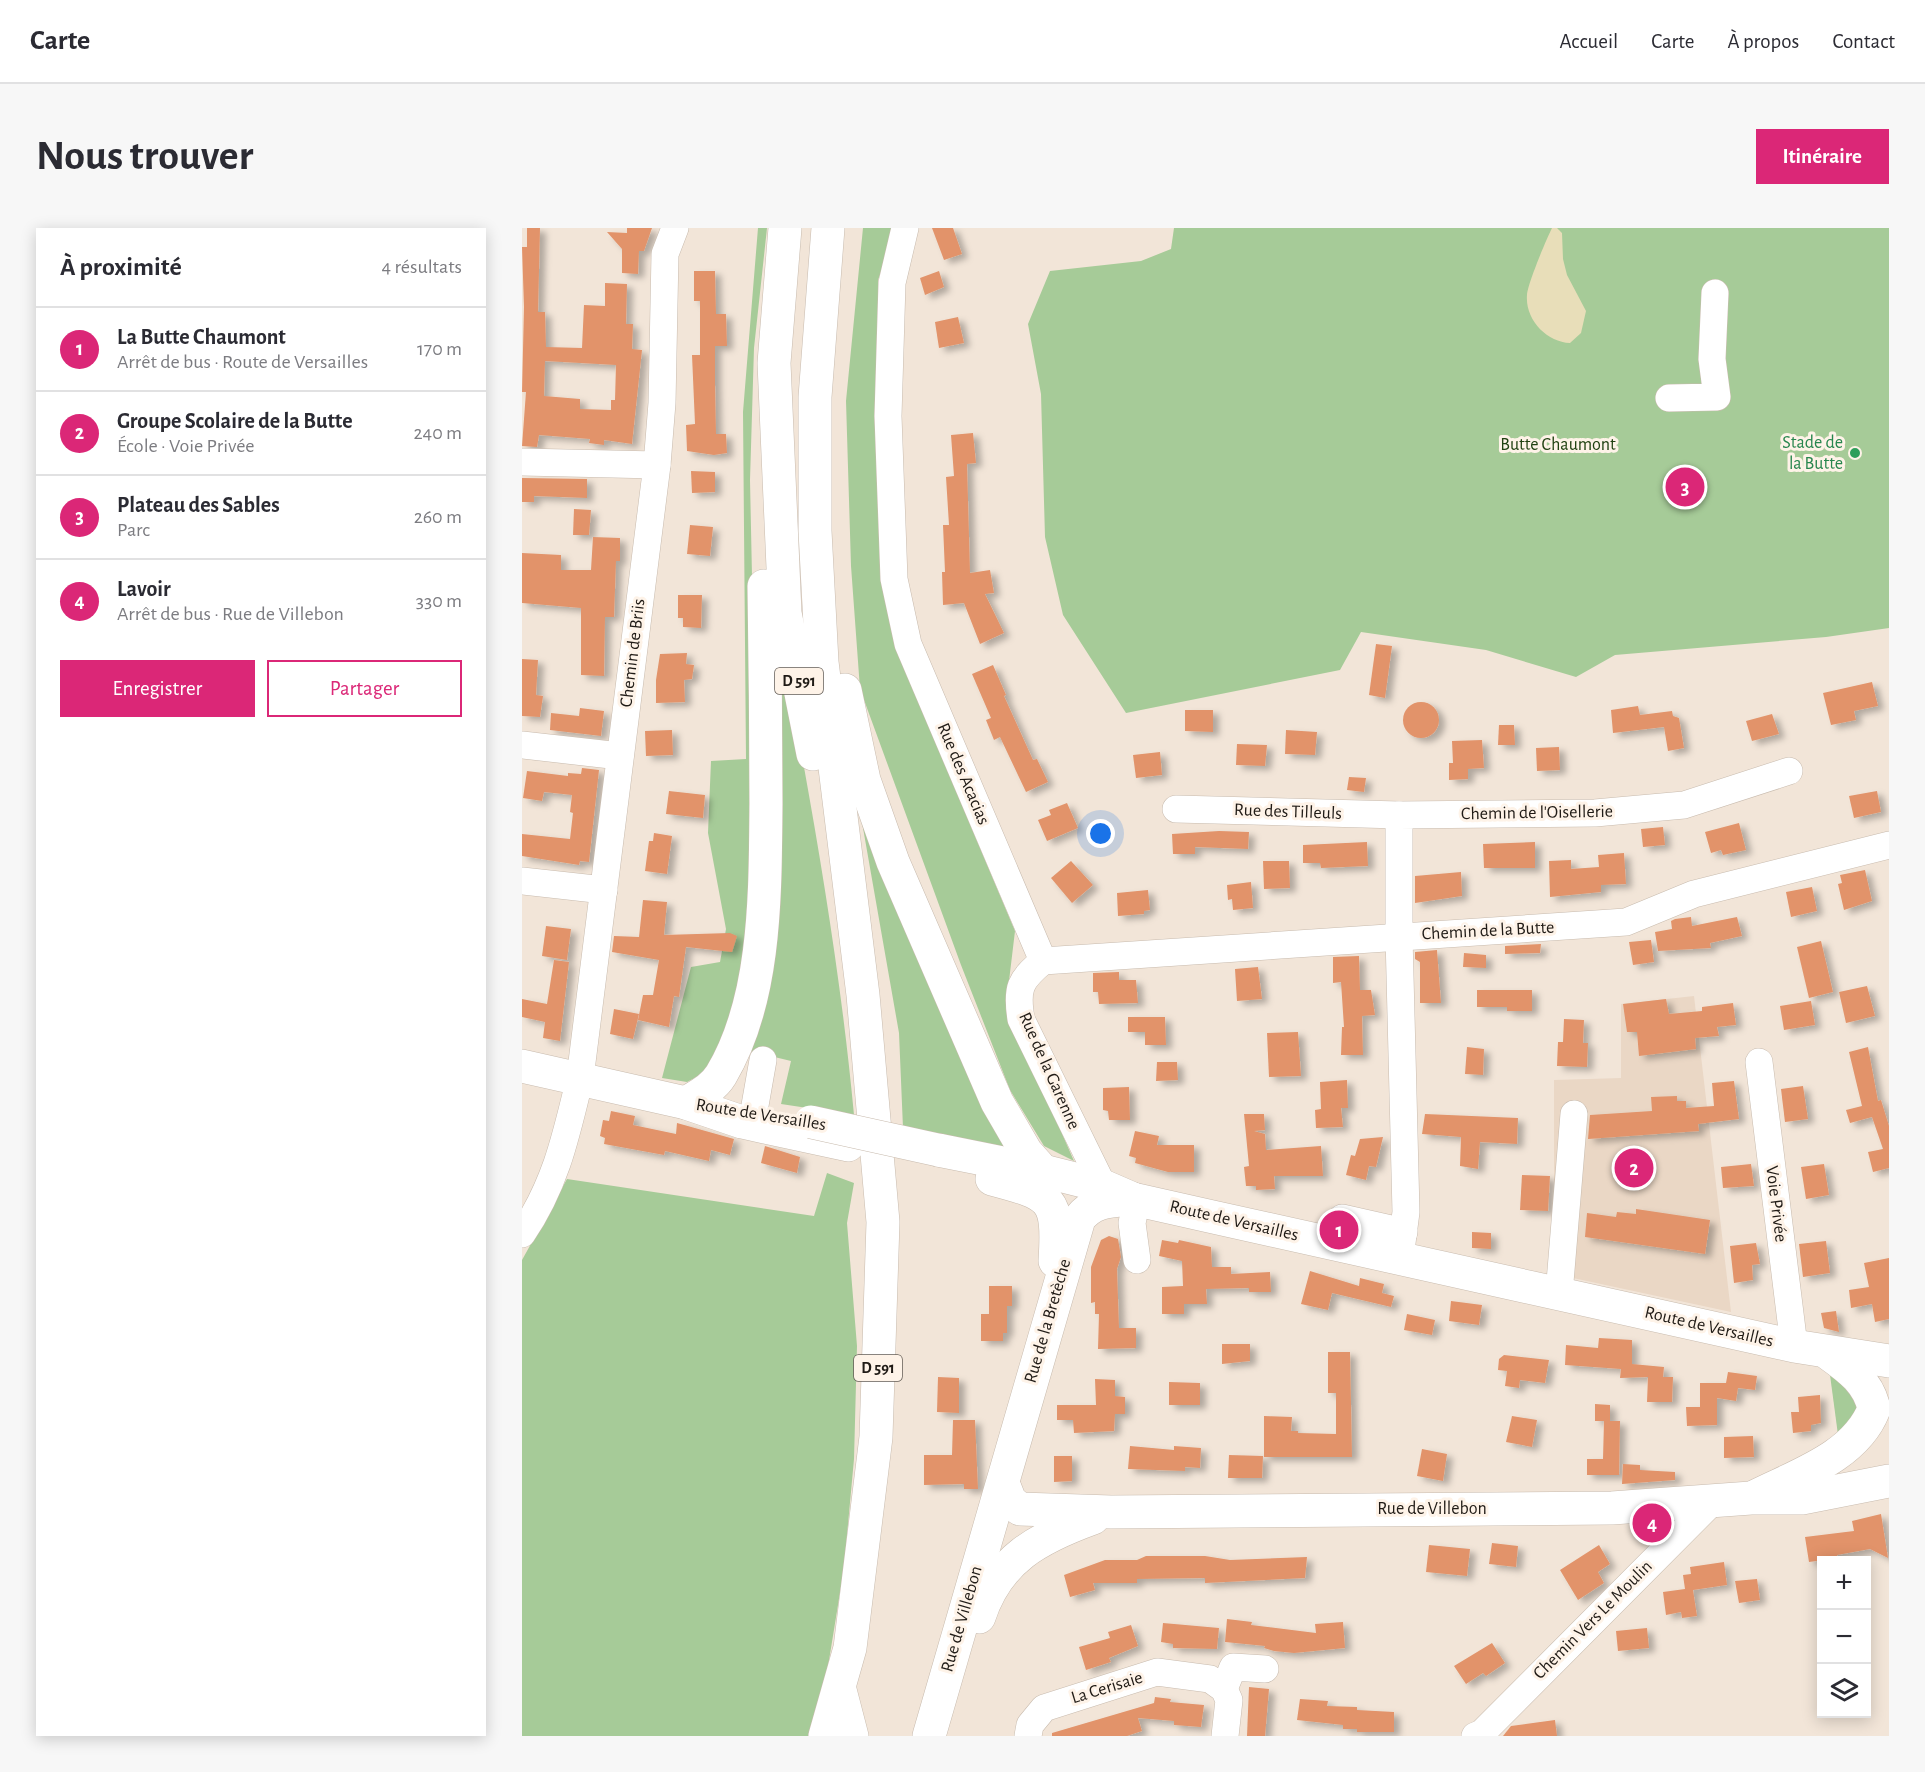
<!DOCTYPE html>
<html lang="fr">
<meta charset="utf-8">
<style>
body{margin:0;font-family:"Alegreya Sans",sans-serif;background:#f7f7f7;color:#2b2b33}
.controls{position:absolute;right:18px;bottom:18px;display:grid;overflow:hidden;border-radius:0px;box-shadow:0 3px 15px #0003}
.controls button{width:54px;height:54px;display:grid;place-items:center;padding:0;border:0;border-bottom:2px solid #e1e1e2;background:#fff;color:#2b2b33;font:30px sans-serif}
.you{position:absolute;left:579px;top:606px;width:21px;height:21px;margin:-15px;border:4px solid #fff;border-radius:50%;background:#1a73e8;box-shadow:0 0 0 9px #1a73e833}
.badge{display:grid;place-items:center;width:39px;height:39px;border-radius:50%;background:#db2777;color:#fff;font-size:20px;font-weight:700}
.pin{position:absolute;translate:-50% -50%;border:3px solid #fff;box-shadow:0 2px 6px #0006}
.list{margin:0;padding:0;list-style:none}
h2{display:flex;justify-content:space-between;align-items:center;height:78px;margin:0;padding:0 24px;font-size:26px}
h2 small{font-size:20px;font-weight:400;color:#7c7c81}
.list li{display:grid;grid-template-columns:39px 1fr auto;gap:18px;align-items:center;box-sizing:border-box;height:84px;padding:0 24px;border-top:2px solid #e1e1e2}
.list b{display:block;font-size:22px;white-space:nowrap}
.list p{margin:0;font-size:20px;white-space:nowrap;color:#7c7c81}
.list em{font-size:20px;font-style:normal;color:#7c7c81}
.actions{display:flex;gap:12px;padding:18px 24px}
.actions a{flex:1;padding:14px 0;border:2px solid #db2777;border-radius:0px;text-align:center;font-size:21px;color:#db2777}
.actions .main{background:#db2777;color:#fff}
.icon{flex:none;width:33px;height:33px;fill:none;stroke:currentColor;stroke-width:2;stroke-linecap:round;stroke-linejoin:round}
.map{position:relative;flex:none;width:1367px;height:1508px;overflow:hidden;border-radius:0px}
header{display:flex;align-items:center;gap:36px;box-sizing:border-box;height:84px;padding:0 30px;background:#fff;border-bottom:2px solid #e1e1e2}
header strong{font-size:28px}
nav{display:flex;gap:33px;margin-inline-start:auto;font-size:21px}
.intro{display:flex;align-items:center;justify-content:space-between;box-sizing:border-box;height:144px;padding:0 36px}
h1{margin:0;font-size:42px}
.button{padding:15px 27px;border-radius:0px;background:#db2777;color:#fff;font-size:21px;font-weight:700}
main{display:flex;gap:36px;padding:0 36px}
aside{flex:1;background:#fff;border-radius:0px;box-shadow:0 3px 15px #0003}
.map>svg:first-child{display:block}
</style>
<header>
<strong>Carte</strong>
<nav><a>Accueil</a><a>Carte</a><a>À propos</a><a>Contact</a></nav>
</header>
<div class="intro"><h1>Nous trouver</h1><a class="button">Itinéraire</a></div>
<main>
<aside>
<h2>À proximité<small>4 résultats</small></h2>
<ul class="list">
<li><span class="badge">1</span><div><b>La Butte Chaumont</b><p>Arrêt de bus · Route de Versailles</p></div><em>170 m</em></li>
<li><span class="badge">2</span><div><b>Groupe Scolaire de la Butte</b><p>École · Voie Privée</p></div><em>240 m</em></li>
<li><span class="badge">3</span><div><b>Plateau des Sables</b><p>Parc</p></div><em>260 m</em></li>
<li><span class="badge">4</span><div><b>Lavoir</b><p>Arrêt de bus · Rue de Villebon</p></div><em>330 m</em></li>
</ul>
<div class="actions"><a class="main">Enregistrer</a><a>Partager</a></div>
</aside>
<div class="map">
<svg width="1367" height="1508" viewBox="0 0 1367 1508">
<defs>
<filter id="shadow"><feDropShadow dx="6" dy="4" stdDeviation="3" flood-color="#0004"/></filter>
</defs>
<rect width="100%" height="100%" fill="#f2e5d8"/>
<!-- built -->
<polygon fill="#ead7c5" points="1172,768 1209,1084 1051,1050 1032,1029 1032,852 1099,850 1099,776"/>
<!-- green -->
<g fill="#a6cb98">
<polygon points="236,0 245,0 232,120 228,252 234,541 219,771 186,843 165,854 140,850 169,739 198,734 204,701 186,605 189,533 224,531 221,184"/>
<polygon points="341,0 376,0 356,52 359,270 375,423 493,703 484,778 552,933 522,918 488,862 439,737 338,461 329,338 324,173"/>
<polygon points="652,0 1367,0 1367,400 1304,409 1093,427 1054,449 964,422 839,404 818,442 604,485 541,387 523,309 519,166 506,96 528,43 619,33 649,21"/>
<path d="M 257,431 L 264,442 C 292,590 318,737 332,887 L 259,876 L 269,833 L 219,821 Z"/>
<polygon points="334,560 492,923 381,900 377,805"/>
<polygon points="305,945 332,955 325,995 335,1118 332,1231 322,1340 303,1457 286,1508 0,1508 0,1032 45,951 292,988"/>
<polygon points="1308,1147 1319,1152 1336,1176 1333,1187 1316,1207"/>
</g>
<!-- sand -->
<path fill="#e8deb9" d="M 1030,0 L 1035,0 L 1040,5 L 1041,31 L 1045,47 L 1064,83 L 1059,105 L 1048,115 C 1025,114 1003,92 1005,67 C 1006,55 1024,12 1030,0 Z"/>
<!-- building -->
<g fill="#e2936a" fill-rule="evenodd" filter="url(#shadow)">
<path d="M 5,0 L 18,0 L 16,84 L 23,84 L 24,119 L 60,120 L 62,77 L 83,78 L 83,55 L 105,56 L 104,96 L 111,96 L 110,121 L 120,122 L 110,216 L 82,212 L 82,217 L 67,215 L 68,211 L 17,207 L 15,219 L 0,218 L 4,164 L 0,164 L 2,79 L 0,19 L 5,19 ZM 23,133 L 94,137 L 93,172 L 89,172 L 89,182 L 58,181 L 58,171 L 22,168 Z"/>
<polygon points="105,0 130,0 122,23 117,23 116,46 100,45 100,21 85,4 105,5"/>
<polygon points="410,0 431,0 440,26 422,32"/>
<polygon points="172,43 193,43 194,86 204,86 205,118 193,118 193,157 194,206 204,206 205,225 192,227 165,223 164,197 173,196 170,127 178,127 178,73 172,73"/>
<polygon points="417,43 422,59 403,67 398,50"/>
<polygon points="436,89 442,115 417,120 413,94"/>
<polygon points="451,205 454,235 445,236 448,345 468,342 472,365 463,366 482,405 458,416 442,375 421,377 420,344 423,344 421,297 427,297 424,249 432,248 429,207"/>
<polygon points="169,243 193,244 193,264 170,265"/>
<polygon points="0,250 65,251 65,270 12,268 12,274 0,274"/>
<polygon points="52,281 69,282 67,307 51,307"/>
<polygon points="168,297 191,299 188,328 165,326"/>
<polygon points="71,309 98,310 98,333 94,333 92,389 83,389 82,448 59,447 59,380 0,375 0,325 39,327 39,342 69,342"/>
<polygon points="156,367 180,367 179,400 161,399 161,390 156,390"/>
<polygon points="854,416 870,418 863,470 847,467"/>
<polygon points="165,425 164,436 172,437 170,451 162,452 163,474 134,475 134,452 138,426"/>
<polygon points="0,431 16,432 14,467 21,468 18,489 0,488"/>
<polygon points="471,437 484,467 482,468 511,532 515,531 526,554 504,564 478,509 472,512 464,492 469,490 450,446"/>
<polygon points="1350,454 1356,478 1332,483 1334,492 1309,497 1301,465"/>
<circle cx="899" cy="492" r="18"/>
<polygon points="1116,478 1118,487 1150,483 1151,488 1157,490 1162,520 1146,523 1142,499 1091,505 1089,482"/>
<polygon points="58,480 82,483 79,508 28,502 29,485 57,488"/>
<polygon points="663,482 691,482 691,504 663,503"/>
<polygon points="1250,486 1257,506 1230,513 1224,493"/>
<polygon points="977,497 992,497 993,517 976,517"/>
<polygon points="150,502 151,527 124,528 123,503"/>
<polygon points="764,502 795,504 793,527 763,526"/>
<polygon points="960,512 962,540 946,541 946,551 927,552 927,535 931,535 930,513"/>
<polygon points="715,516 745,517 743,538 714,537"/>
<polygon points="1037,519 1038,542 1015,543 1014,520"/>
<polygon points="638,524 640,547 614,550 611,527"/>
<polygon points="60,540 77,542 67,634 58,633 57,637 0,628 0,606 48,611 51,585 48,584 50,567 22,564 20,573 1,570 5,543 46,548 46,545 59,546"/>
<polygon points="827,549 844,550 842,564 825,562"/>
<polygon points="147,563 183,567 181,590 144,586"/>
<polygon points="1355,563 1359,584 1332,590 1327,568"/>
<polygon points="545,575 556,600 525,613 516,592 529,587 527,582"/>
<polygon points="1217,595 1224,622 1201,627 1199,622 1189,625 1183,604"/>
<polygon points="1141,599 1143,617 1121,619 1119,601"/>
<polygon points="697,603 727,604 726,621 673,619 673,626 651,626 650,606"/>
<polygon points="132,605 150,608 145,646 123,643 127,613 131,613"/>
<polygon points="845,614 846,638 799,640 798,635 781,635 781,617"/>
<polygon points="1013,614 1013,640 962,640 961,616"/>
<polygon points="1102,625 1104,656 1079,657 1079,664 1028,669 1027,633 1049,632 1049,641 1077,639 1076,627"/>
<polygon points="549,633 571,657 550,675 529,650"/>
<polygon points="741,633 767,633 768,660 742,661"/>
<polygon points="1343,642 1350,673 1322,682 1316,656 1320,655 1318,647"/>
<polygon points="939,644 940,668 893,675 893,648"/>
<polygon points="729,654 731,680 711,682 710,671 706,672 705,657"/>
<polygon points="1290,659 1295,683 1269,689 1264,664"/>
<polygon points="626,662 628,682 622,683 622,686 596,688 595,665"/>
<polygon points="121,672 145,674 142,707 208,705 215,708 210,724 164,719 157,769 152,768 147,799 116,792 121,767 131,767 137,732 90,724 92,708 117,709"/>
<polygon points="1169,689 1170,698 1215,689 1220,708 1188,715 1189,720 1136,723 1133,704 1150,701 1149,693 1153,691"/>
<polygon points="24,698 49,701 45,732 20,728"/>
<polygon points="1129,712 1132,734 1111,737 1107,714"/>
<polygon points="1299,713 1311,764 1287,770 1275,719"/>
<polygon points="1019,716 1018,725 983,726 983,718"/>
<polygon points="915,722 919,775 898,775 898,734 893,731 893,724"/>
<polygon points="942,725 964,727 964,740 941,739"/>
<polygon points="837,728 838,762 849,762 853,787 840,788 841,827 819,827 820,799 822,799 819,754 811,755 811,729"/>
<polygon points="32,732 47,734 38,813 21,810 23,794 0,789 0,771 25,776"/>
<polygon points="736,739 740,771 715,773 713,741"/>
<polygon points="597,744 597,752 614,752 616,775 577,776 576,764 571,764 571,745"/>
<polygon points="1345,758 1353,788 1324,795 1317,764"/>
<polygon points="955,762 1010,762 1010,783 985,783 985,779 955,779"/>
<polygon points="1144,771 1147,786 1180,783 1180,779 1211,775 1214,797 1195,799 1197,808 1173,810 1174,821 1117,828 1115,804 1105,804 1101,776"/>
<polygon points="1289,773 1293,797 1262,802 1258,778"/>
<polygon points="92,781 117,786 111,811 88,806"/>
<polygon points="606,789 643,789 644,817 623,817 623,804 606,804"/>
<polygon points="1042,791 1062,792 1061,815 1066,815 1065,839 1035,838 1036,814 1041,814"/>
<polygon points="776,804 779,848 747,849 745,805"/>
<polygon points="945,819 962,821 961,847 943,846"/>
<polygon points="1346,819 1356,873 1359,872 1367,898 1367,940 1351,944 1346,924 1361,921 1350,889 1328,895 1324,882 1340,878 1327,824"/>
<polygon points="635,834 655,834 656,852 634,853"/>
<polygon points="825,852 826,880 819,880 821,899 794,900 793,882 799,881 798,854"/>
<polygon points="1212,853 1217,891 1176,896 1177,903 1066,911 1068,887 1130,883 1129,869 1155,868 1155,873 1164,873 1164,880 1192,878 1190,855"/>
<polygon points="1281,858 1286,891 1263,894 1259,861"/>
<polygon points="607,859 608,892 587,892 586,883 581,882 581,860"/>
<polygon points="89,883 113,888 111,897 154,906 155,895 212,911 208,927 189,922 187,933 143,923 142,927 82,916 83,910 78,908 81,892 87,893"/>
<polygon points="722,886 742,886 743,902 732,903 743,906 744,922 799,918 801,948 752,948 753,961 734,962 734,958 724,958 722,939 727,938"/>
<polygon points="903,886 996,890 995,916 958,914 956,941 938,938 939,909 900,906"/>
<polygon points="613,903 637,908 635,917 672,917 672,944 646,944 613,935 614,930 607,928"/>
<polygon points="861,909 854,939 847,938 844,952 824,947 829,927 833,928 838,911"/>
<polygon points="243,918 278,929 275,945 239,935"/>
<polygon points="1229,936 1232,958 1201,960 1199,939"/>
<polygon points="1302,936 1307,967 1284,971 1279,939"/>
<polygon points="1000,947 1028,948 1026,983 998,982"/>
<polygon points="1114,981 1188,992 1183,1026 1063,1009 1065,985 1094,989 1095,984 1114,986"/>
<polygon points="950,1004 969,1005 969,1021 950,1020"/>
<polygon points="587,1008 596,1011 599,1029 595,1041 597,1100 614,1100 614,1120 576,1121 577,1086 573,1086 573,1074 569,1075 569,1039 579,1012"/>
<polygon points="640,1012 656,1015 657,1012 689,1019 690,1039 709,1039 709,1046 748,1044 749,1064 727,1064 727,1060 684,1061 685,1076 662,1076 662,1086 640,1086 640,1059 661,1058 660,1033 637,1028"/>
<polygon points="1304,1013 1308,1045 1281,1049 1277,1016"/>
<polygon points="1234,1015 1238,1036 1230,1037 1231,1052 1212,1055 1208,1018"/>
<polygon points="1367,1030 1367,1091 1353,1094 1350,1076 1329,1080 1327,1062 1347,1059 1342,1035"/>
<polygon points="788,1043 837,1058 838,1050 862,1056 860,1065 872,1068 869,1079 810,1065 806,1082 779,1076"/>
<polygon points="467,1058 490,1058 490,1078 485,1078 485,1105 481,1105 481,1113 459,1113 459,1086 467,1086"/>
<polygon points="929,1073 960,1077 957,1097 927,1093"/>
<polygon points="1314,1083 1317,1104 1302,1100 1299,1085"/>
<polygon points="885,1086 913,1092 910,1107 882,1102"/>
<polygon points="1077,1110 1110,1112 1110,1136 1142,1139 1141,1149 1151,1149 1150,1174 1125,1174 1126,1149 1098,1150 1099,1141 1043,1137 1044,1117 1076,1120"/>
<polygon points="700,1116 728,1116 728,1133 700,1136"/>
<polygon points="806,1124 828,1124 830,1229 742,1229 742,1188 770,1189 769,1203 776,1203 776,1205 814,1206 814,1165 806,1165"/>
<polygon points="982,1127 1027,1132 1023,1155 998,1152 997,1160 983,1158 985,1143 976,1142 977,1131"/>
<polygon points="1206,1144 1235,1148 1233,1162 1216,1160 1214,1173 1195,1170 1195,1197 1165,1198 1164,1179 1178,1179 1178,1155 1204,1155"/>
<polygon points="416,1149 437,1150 437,1185 415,1184"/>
<polygon points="573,1151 593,1152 593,1168 603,1169 603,1186 593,1186 592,1203 552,1205 551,1192 535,1192 535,1177 574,1177"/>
<polygon points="647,1154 678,1155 678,1177 647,1177"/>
<polygon points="1298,1167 1299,1195 1289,1197 1289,1203 1271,1205 1269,1184 1277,1184 1276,1169"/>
<polygon points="1073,1176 1088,1177 1088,1193 1098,1193 1097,1247 1065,1247 1065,1231 1081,1231 1082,1193 1073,1193"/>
<polygon points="990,1188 1015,1192 1010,1219 984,1214"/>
<polygon points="431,1192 453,1192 456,1261 442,1261 442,1256 402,1257 402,1227 430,1227"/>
<polygon points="1231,1208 1232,1229 1202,1230 1202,1209"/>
<polygon points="608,1218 652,1222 652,1218 679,1220 678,1240 663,1239 663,1243 606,1241"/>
<polygon points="900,1221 925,1226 921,1253 895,1248"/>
<polygon points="707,1227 741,1228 740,1250 706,1250"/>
<polygon points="532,1228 550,1228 550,1253 532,1254"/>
<polygon points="1101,1236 1118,1237 1118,1242 1153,1244 1153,1252 1100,1256"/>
<polygon points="1359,1286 1366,1330 1348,1321 1315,1327 1316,1330 1287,1334 1283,1309 1332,1303 1330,1293"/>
<polygon points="970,1315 996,1318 994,1339 967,1336"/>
<polygon points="907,1317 948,1321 945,1348 904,1344"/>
<polygon points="1077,1317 1088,1336 1076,1344 1082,1355 1056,1372 1038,1342"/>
<polygon points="624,1328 683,1328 708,1332 785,1329 783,1350 683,1355 683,1350 615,1351 615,1355 571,1355 573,1362 548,1369 542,1347 583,1332 615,1332"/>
<polygon points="1202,1334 1205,1357 1171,1362 1175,1388 1160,1390 1159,1384 1144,1387 1141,1364 1163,1361 1161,1347 1169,1346 1168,1339"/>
<polygon points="1235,1351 1238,1372 1217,1375 1213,1353"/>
<polygon points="705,1391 730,1394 729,1397 794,1405 793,1396 821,1394 823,1420 772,1425 752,1423 742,1420 743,1418 703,1414"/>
<polygon points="641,1395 697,1400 695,1421 651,1420 651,1416 639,1414"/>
<polygon points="609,1397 616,1418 587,1430 589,1434 564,1442 557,1419 588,1410 586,1404"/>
<polygon points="1125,1400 1127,1420 1096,1423 1094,1403"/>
<polygon points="970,1415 983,1435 964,1448 961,1445 944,1456 932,1438"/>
<polygon points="727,1459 747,1461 743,1508 725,1508"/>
<polygon points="633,1469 649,1471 648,1474 682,1477 679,1499 652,1497 652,1493 616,1490 620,1503 605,1508 530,1508 530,1505 632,1475"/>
<polygon points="778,1471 806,1473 805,1478 835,1479 835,1482 872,1484 872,1504 835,1504 835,1501 821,1501 821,1497 775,1492"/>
<polygon points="1033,1492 1035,1508 981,1508 989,1498"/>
</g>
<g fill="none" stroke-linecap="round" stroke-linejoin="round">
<!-- minor casing -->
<g stroke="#c8bbae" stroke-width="28">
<g id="minor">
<polyline points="383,0 370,55 366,188 372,351 386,416 521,733"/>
<polyline points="1147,170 1195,169 1190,131 1193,65"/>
<polyline points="0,234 135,237"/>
<polyline points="0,517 98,528"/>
<polyline points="654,581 877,587"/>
<polyline points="0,653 82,662"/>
<polyline points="521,733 1104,694 1172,666 1367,617"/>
<path d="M 521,733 C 498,752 494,760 499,791 L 581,958"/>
<polyline points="1237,834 1272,1118"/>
<polyline points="232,883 241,832"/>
<polyline points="820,990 882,1004"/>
<path d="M 0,1006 C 34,956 44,908 58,850 L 135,237 L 140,175 L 143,26 L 153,0"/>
<polyline points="878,1030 884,984 877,708 877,587 1073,585 1162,577 1267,543"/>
<polyline points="615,1032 610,995 615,971"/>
<polyline points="1037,1066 1052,886"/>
<polyline points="319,1454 333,1508"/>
<polyline points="702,1461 711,1439 743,1441"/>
<polyline points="506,1508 508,1497 522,1480 635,1444 688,1451 702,1461 707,1472 703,1508"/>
<polyline points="953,1508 960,1505 1189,1275"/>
</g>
</g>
<!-- major casing -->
<g stroke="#c8bbae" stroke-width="34">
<g id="major">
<polyline points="263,0 252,135 263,385 291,526"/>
<polyline points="323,462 342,552 371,634 475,874 504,924 521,943"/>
<polyline points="0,838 164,875 220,894 326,917"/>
<path d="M 164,875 C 177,867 191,860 199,847 C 245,770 243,663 244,576 C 244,503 243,431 242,358"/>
<polyline points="416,922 521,943 581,958 611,971 691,989 1272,1118 1367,1133"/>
<path d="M 470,951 C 530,967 537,969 533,1033"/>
<polyline points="481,1255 488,1273 498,1281 589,1284 1090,1280 1229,1270 1280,1270 1367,1253"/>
<path d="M 1234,1268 C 1276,1247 1334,1228 1352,1181 C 1347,1155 1328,1141 1307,1126"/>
<path d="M 457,1389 C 476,1331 516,1310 571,1290"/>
<polyline points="303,1508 328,1420 354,1209 361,994 341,767 300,434 293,303 293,169 306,0"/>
<path d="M 407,1508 L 557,991 C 571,972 589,973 611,971"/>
</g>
</g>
<!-- minor -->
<use href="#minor" stroke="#fff" stroke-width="27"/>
<!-- major -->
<use href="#major" stroke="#fff" stroke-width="33"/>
<!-- major-bridge casing -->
<g stroke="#c8bbae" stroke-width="34" stroke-linecap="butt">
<polyline id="major-bridge" points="289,894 416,922"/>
</g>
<!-- major-bridge -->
<use href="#major-bridge" stroke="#fff" stroke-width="33"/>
</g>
<!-- markers -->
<circle fill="#2e9e5b" stroke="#fef3e8" stroke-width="2" cx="1333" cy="225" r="6"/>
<g text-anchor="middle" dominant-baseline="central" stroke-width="6" stroke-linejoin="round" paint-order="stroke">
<!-- shield labels -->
<g fill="#fef3e8" stroke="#635c55" stroke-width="1.5">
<rect x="253" y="440" width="48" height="26" rx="4.5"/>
<rect x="332" y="1127" width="48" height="26" rx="4.5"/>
</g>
<g font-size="16" font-weight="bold" fill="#201b16">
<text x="277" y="453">D 591</text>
<text x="356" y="1140">D 591</text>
</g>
<!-- leisure labels -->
<g font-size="18" fill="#27864d" stroke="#fef3e8" text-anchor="end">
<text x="1321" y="215">Stade de<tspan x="1321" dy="21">la Butte</tspan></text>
</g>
<!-- park labels -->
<g font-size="18" fill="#204111" stroke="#fef3e8">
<text x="1036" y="217">Butte Chaumont</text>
</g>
<!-- street labels -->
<g font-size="18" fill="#201b16" stroke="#fef3e8">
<text transform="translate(111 425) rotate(-83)">Chemin de Briis</text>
<text transform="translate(441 546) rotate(67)">Rue des Acacias</text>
<text transform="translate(766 584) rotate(2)">Rue des Tilleuls</text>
<text transform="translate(1015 585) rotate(-1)">Chemin de l'Oisellerie</text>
<text transform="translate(966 703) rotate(-3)">Chemin de la Butte</text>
<text transform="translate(527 843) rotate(66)">Rue de la Garenne</text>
<text transform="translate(239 887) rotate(9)">Route de Versailles</text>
<text transform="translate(1254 976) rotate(83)">Voie Privée</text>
<text transform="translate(712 993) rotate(13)">Route de Versailles</text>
<text transform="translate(526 1093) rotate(-74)">Rue de la Bretèche</text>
<text transform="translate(1187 1099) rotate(13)">Route de Versailles</text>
<text x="910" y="1281">Rue de Villebon</text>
<text transform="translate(440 1391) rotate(-74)">Rue de Villebon</text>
<text transform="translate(1071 1392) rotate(-45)">Chemin Vers Le Moulin</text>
<text transform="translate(585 1460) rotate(-17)">La Cerisaie</text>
</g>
</g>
</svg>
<div class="controls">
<button>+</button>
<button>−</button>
<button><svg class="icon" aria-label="layers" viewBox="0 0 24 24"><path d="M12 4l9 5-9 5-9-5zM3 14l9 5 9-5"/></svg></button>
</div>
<div class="you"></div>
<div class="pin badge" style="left:817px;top:1002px">1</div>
<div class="pin badge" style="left:1112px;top:940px">2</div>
<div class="pin badge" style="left:1163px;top:259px">3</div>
<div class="pin badge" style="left:1130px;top:1295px">4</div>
</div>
</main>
